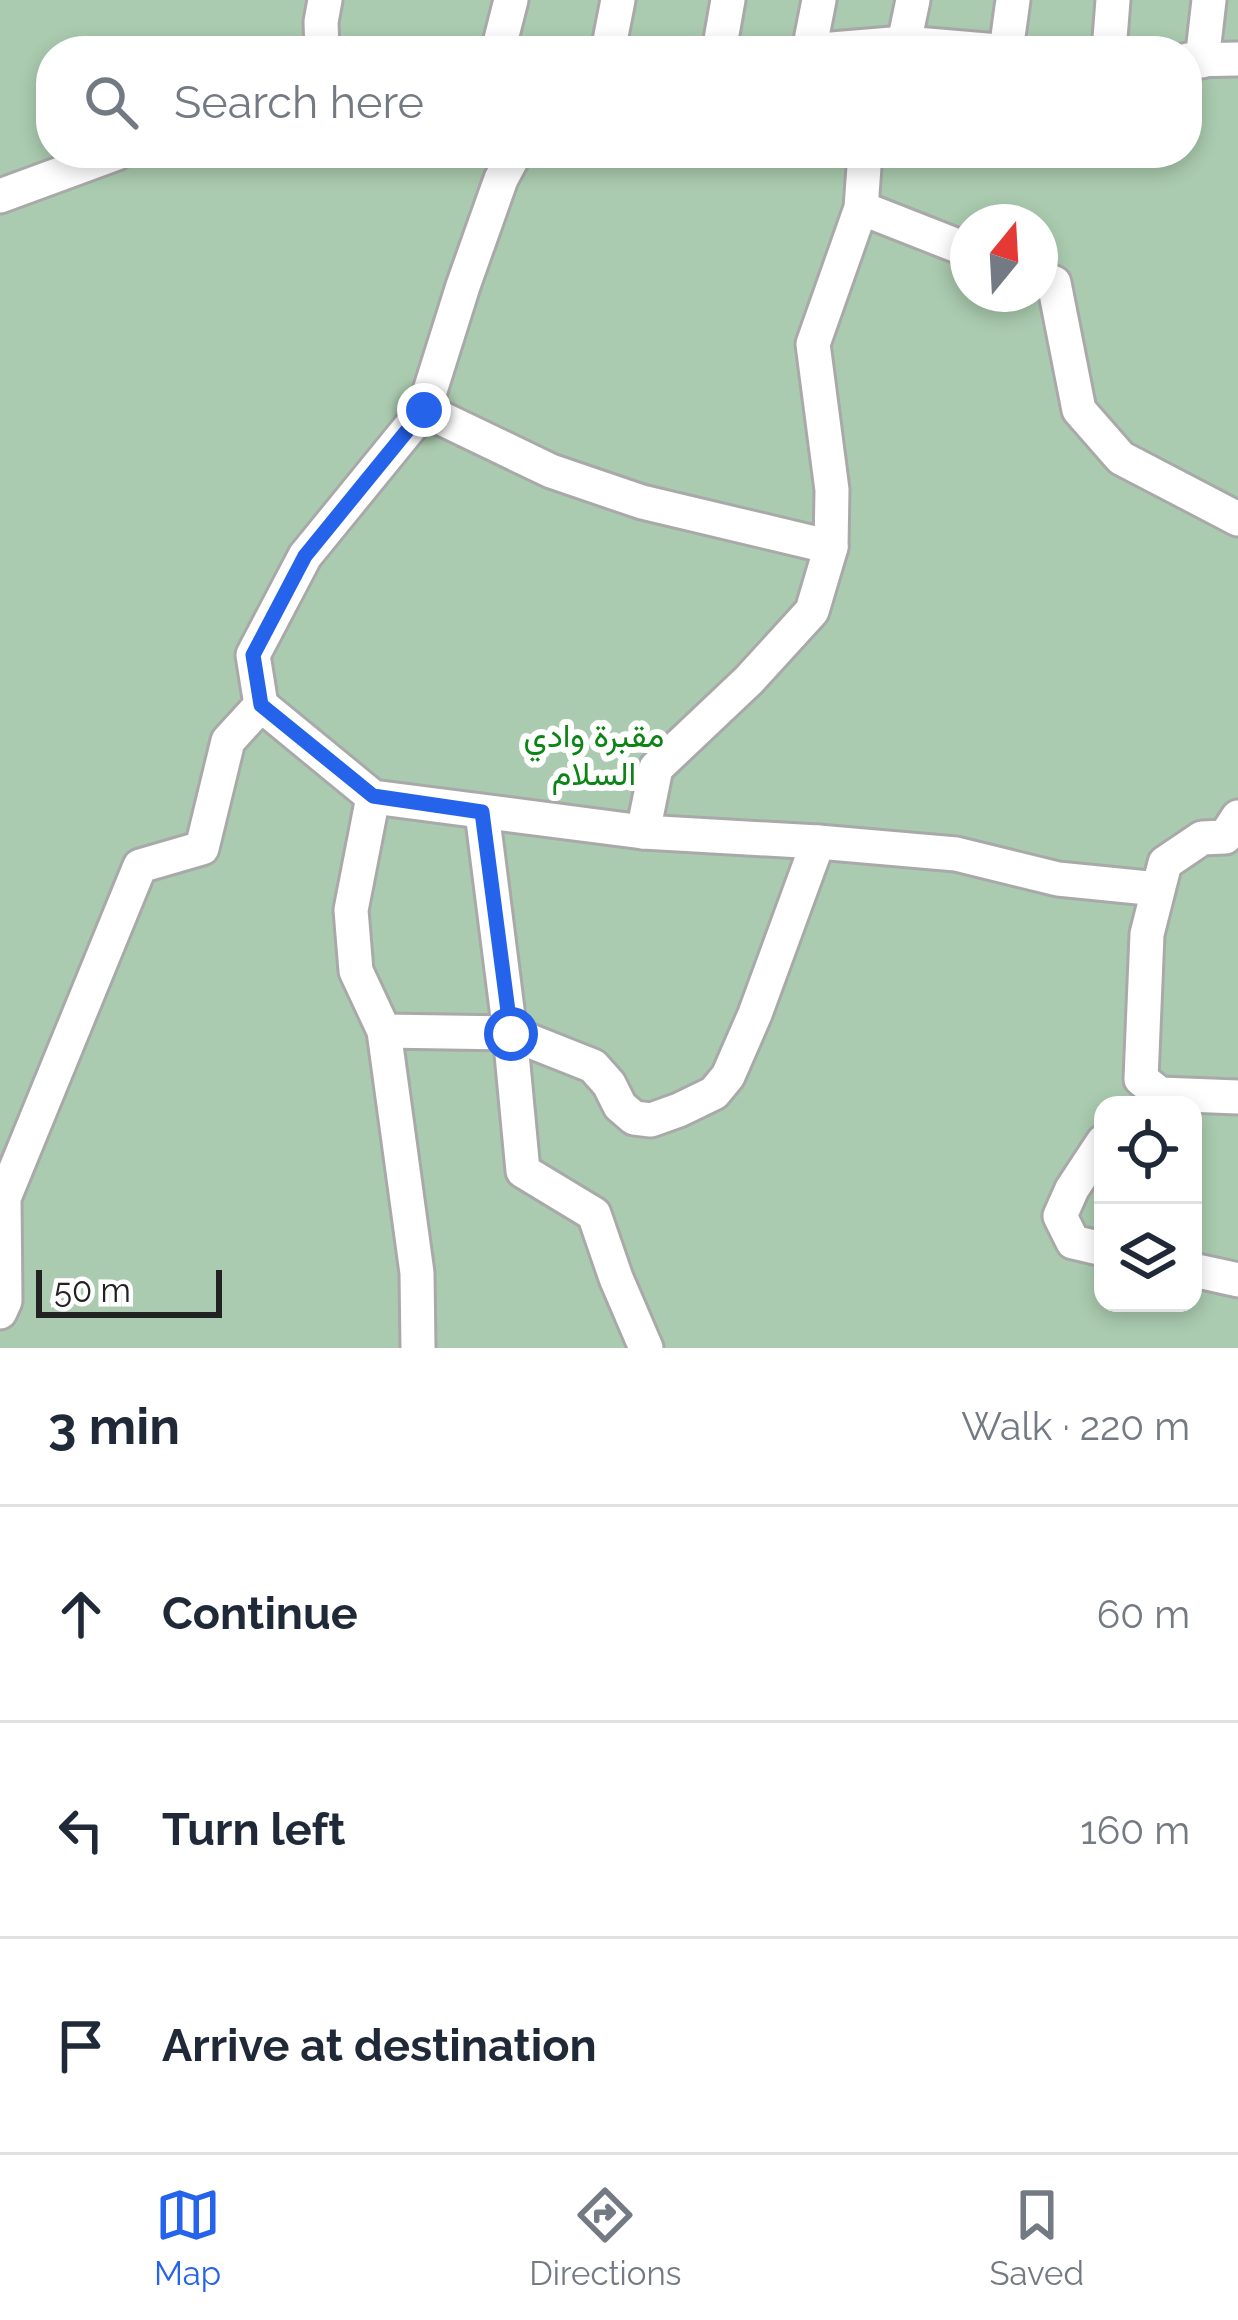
<!DOCTYPE html>
<meta charset="utf-8">
<style>
body{margin:0;font-family:Raleway,Vazirmatn,sans-serif;background:#f2f2f3;color:#1f2937}
.controls{position:absolute;right:36px;bottom:36px;display:grid;overflow:hidden;border-radius:24px;box-shadow:0 6px 18px #0003}
.controls button{width:108px;height:108px;display:grid;place-items:center;padding:0;border:0;border-bottom:3px solid #e0e1e3;background:#fff;color:#1f2937;font:60px sans-serif}
.compass{position:absolute;left:950px;top:204px;width:108px;height:108px;border-radius:50%;background:#fff;box-shadow:0 6px 18px #0003;rotate:18deg}
.scale{position:absolute;left:36px;bottom:30px;width:186px;box-sizing:border-box;padding-left:12px;border:6px solid #222;border-top:0;font-size:33px;line-height:42px;white-space:nowrap;color:#222;-webkit-text-stroke:9px #fff;paint-order:stroke}
.stop{position:absolute;width:36px;height:36px;margin:-27px;border:9px solid #2563eb;border-radius:50%;background:#fff}
.stop.end{background:#2563eb;border-color:#fff;box-shadow:0 3px 12px #0008}
.list{margin:0;padding:0;list-style:none}
h2{display:flex;justify-content:space-between;align-items:center;height:156px;margin:0;padding:0 48px;font-size:51px}
h2 small{font-size:39px;font-weight:400;color:#747a83}
.list li{display:grid;grid-template-columns:78px 1fr auto;gap:36px;align-items:center;box-sizing:border-box;height:216px;padding:0 48px;border-top:3px solid #e0e1e3}
.list b{display:block;font-size:45px;white-space:nowrap}
.list em{font-size:39px;font-style:normal;color:#747a83}
.icon{flex:none;width:66px;height:66px;fill:none;stroke:currentColor;stroke-width:2;stroke-linecap:round;stroke-linejoin:round}
.map{position:relative;flex:none;width:1238px;height:1348px;overflow:hidden}
.search{position:absolute;background:#fff;box-shadow:0 6px 18px #0003;left:36px;right:36px;top:36px;height:132px;display:flex;align-items:center;gap:30px;box-sizing:border-box;padding:0 42px;border-radius:48px;color:#747a83;font-size:45px}
.sheet{height:804px;background:#fff}
nav{display:flex;justify-content:space-around;align-items:center;box-sizing:border-box;height:168px;border-top:3px solid #e0e1e3;background:#fff;font-size:33px;color:#747a83}
nav a{display:grid;justify-items:center;gap:6px}
nav .on{color:#2563eb}
.map>svg:first-child{display:block}
</style>
<div class="map">
<svg width="1238" height="1348" viewBox="0 0 1238 1348">
<rect width="100%" height="100%" fill="#f2efe9"/>
<!-- cemetery -->
<path fill="#aacbaf" fill-rule="evenodd" d="M 0,0 L 1238,0 L 1238,1348 L 0,1348 ZM 51,51 L 1187,51 L 1187,153 L 51,153 ZM 968,222 L 1040,222 L 1040,294 L 968,294 ZM 1103,1105 L 1193,1105 L 1193,1303 L 1103,1303 Z"/>
<g fill="none" stroke-linecap="round" stroke-linejoin="round">
<!-- minor casing -->
<g stroke="#a9a9a9" stroke-width="39">
<g id="minor">
<polyline points="904,43 913,0"/>
<polyline points="322,51 321,22 325,0"/>
<polyline points="498,51 511,0"/>
<polyline points="608,51 618,0"/>
<polyline points="719,51 728,0"/>
<polyline points="808,51 904,43 998,51"/>
<polyline points="809,51 819,0"/>
<polyline points="1006,51 1013,0"/>
<polyline points="1109,51 1113,0"/>
<polyline points="1187,60 1238,59"/>
<polyline points="1202,61 1209,0"/>
<polyline points="515,153 501,179 463,286 424,410 305,556 253,655 261,705 373,797 643,832 818,842 956,854 1058,879 1158,889"/>
<polyline points="0,196 117,153"/>
<polyline points="861,208 968,250"/>
<polyline points="1040,277 1054,283 1079,410 1121,458 1238,519"/>
<polyline points="424,410 551,471 642,502 831,547"/>
<polyline points="373,797 351,910 356,971 384,1031 417,1273 418,1348"/>
<polyline points="482,812 510,1033 523,1171 594,1214 616,1278 646,1348"/>
<polyline points="1238,817 1225,837 1202,838 1165,863 1147,934 1141,1079 1160,1094 1238,1097"/>
<polyline points="643,832 656,768 749,680 812,611 831,547 832,490 813,344 861,208 865,153"/>
<polyline points="384,1031 510,1033 593,1066 609,1084 620,1106 634,1118 651,1120 679,1110 714,1093 728,1076 755,1014 818,842"/>
<polyline points="1103,1142 1072,1189 1060,1216 1073,1242 1103,1249"/>
<polyline points="1193,1270 1238,1280"/>
<polyline points="0,1312 5,1301 4,1198 140,866 202,848 228,741 261,705"/>
</g>
</g>
<!-- minor -->
<use href="#minor" stroke="#fff" stroke-width="33"/>
</g>
<g fill="none" stroke-linecap="round" stroke-linejoin="round">
<!-- route -->
<polyline stroke="#2563eb" stroke-width="15" points="424,410 305,556 253,655 261,705 373,796 482,812 511,1034"/>
</g>
<g text-anchor="middle" dominant-baseline="central" stroke-width="12" stroke-linejoin="round" paint-order="stroke">
<!-- park labels -->
<g font-size="33" fill="#0c8416" stroke="#fff">
<text x="594" y="735">مقبرة وادي<tspan x="594" dy="38">السلام</tspan></text>
</g>
</g>
</svg>
<div class="controls">
<button><svg class="icon" aria-label="locate" viewBox="0 0 24 24"><circle cx="12" cy="12" r="6"/><path d="M12 2v4M12 18v4M2 12h4M18 12h4"/></svg></button>
<button><svg class="icon" aria-label="layers" viewBox="0 0 24 24"><path d="M12 4l9 5-9 5-9-5zM3 14l9 5 9-5"/></svg></button>
</div>
<svg class="compass" viewBox="-18 -18 36 36"><path d="M0-13l5 13h-10z" fill="#e53935"/><path d="M0 13l5-13h-10z" fill="#747a83"/></svg>
<div class="scale">50 m</div>
<div class="stop" style="left:511px;top:1034px"></div>
<div class="stop end" style="left:424px;top:410px"></div>
<div class="search"><svg class="icon" aria-label="search" viewBox="0 0 24 24"><circle cx="10" cy="10" r="6"/><path d="M15 15l6 6"/></svg>Search here</div>
</div>
<section class="sheet">
<h2>3 min<small>Walk · 220 m</small></h2>
<ul class="list">
<li><svg class="icon" aria-label="ahead" viewBox="0 0 24 24"><path d="M12 20V5M6 11l6-6 6 6"/></svg><div><b>Continue</b></div><em>60 m</em></li>
<li><svg class="icon" aria-label="left" viewBox="0 0 24 24"><path d="M17 20v-9H6M10 6l-5 5 5 5"/></svg><div><b>Turn left</b></div><em>160 m</em></li>
<li><svg class="icon" aria-label="arrive" viewBox="0 0 24 24"><path d="M6 21V4h12l-3 4 3 4H6"/></svg><div><b>Arrive at destination</b></div></li>
</ul>
</section>
<nav>
<a class="on"><svg class="icon" aria-label="map" viewBox="0 0 24 24"><path d="M3 6l6-2 6 2 6-2v14l-6 2-6-2-6 2zM9 4v14M15 6v14"/></svg>Map</a>
<a><svg class="icon" aria-label="directions" viewBox="0 0 24 24"><path d="M12 3l9 9-9 9-9-9zM9 14v-3h6M13 9l2 2-2 2"/></svg>Directions</a>
<a><svg class="icon" aria-label="saved" viewBox="0 0 24 24"><path d="M7 4h10v16l-5-4-5 4z"/></svg>Saved</a>
</nav>
